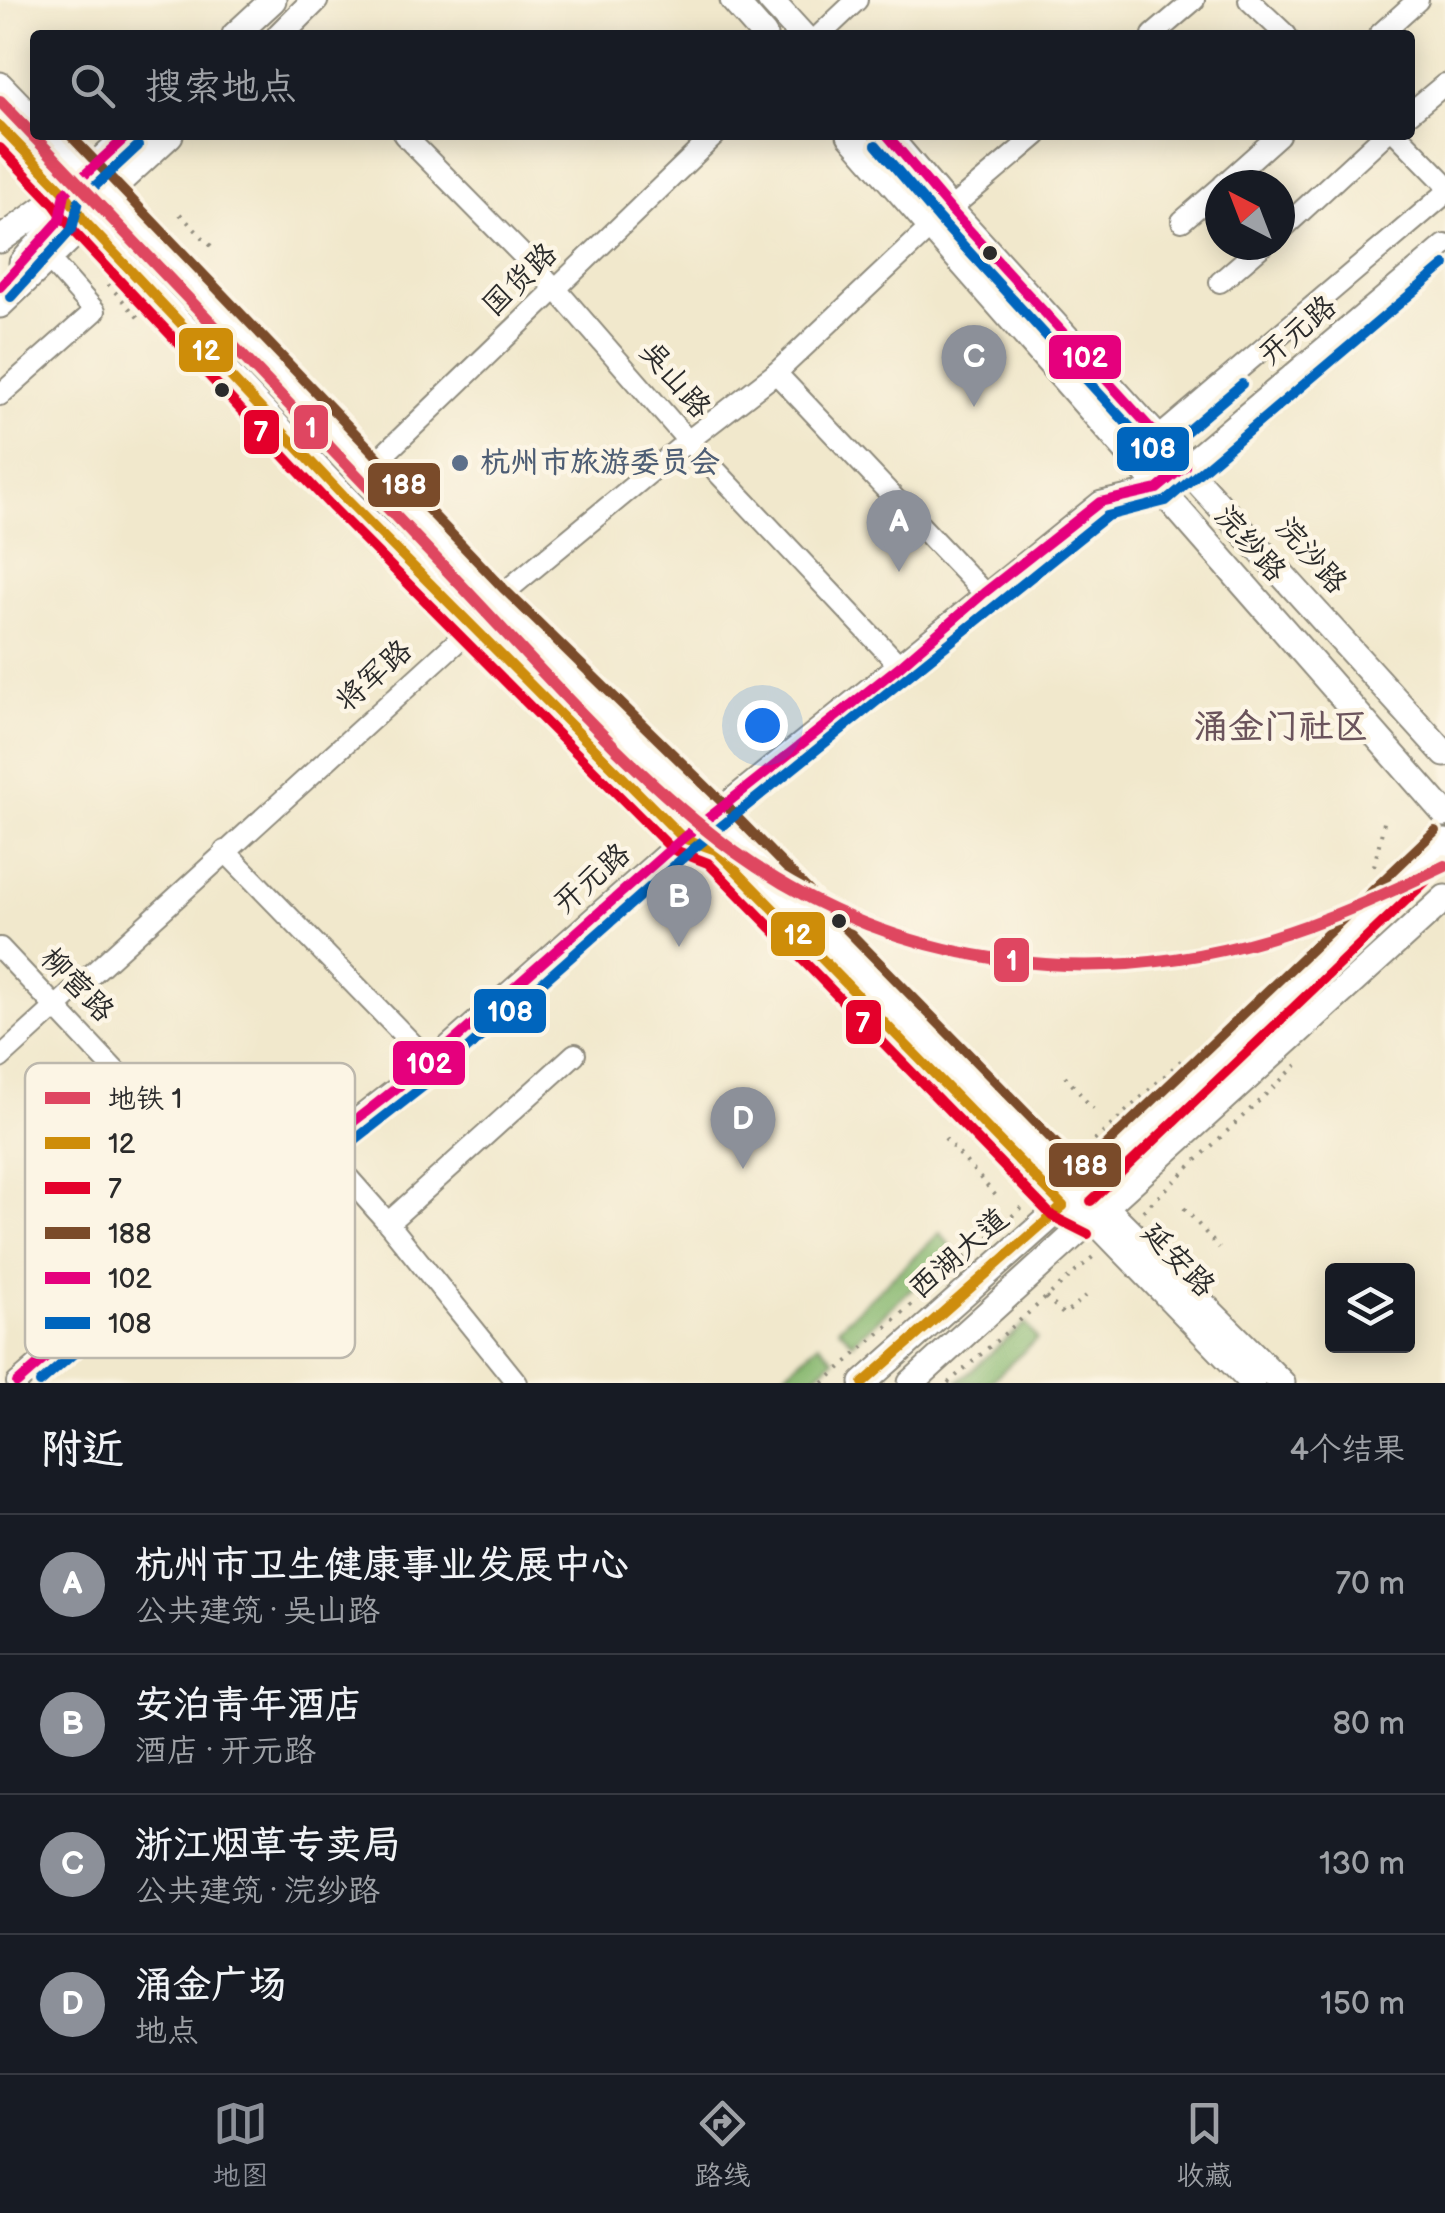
<!DOCTYPE html>
<html lang="zh">
<meta charset="utf-8">
<style>
body{margin:0;font-family:"Balsamiq Sans","LXGW WenKai TC",sans-serif;background:#242831;color:#f1f3f6}
.controls{position:absolute;right:30px;bottom:30px;display:grid;overflow:hidden;border-radius:10px;box-shadow:0 5px 25px #0003}
.controls button{width:90px;height:90px;display:grid;place-items:center;padding:0;border:0;border-bottom:2px solid #363941;background:#171b24;color:#f1f3f6;font:50px sans-serif}
.compass{position:absolute;left:1205px;top:170px;width:90px;height:90px;border-radius:50%;background:#171b24;box-shadow:0 5px 25px #0003;rotate:318deg}
.you{position:absolute;left:762px;top:725px;width:35px;height:35px;margin:-25px;border:8px solid #fff;border-radius:50%;background:#1a73e8;box-shadow:0 0 0 15px #1a73e833}
.badge{display:grid;place-items:center;width:65px;height:65px;border-radius:50%;background:#8c9099;color:#fff;font-size:32px;font-weight:700}
.pin{position:absolute;translate:-50% -82px;filter:drop-shadow(0 2px 5px #0008)}
.pin::after{content:'';position:absolute;top:52px;width:35px;height:30px;background:inherit;clip-path:polygon(0 0,100% 0,50% 100%)}
.list{margin:0;padding:0;list-style:none}
h2{display:flex;justify-content:space-between;align-items:center;height:130px;margin:0;padding:0 40px;font-size:42px}
h2 small{font-size:32px;font-weight:400;color:#9ea1a6}
.list li{display:grid;grid-template-columns:65px 1fr auto;gap:30px;align-items:center;box-sizing:border-box;height:140px;padding:0 40px;border-top:2px solid #363941}
.list b{display:block;font-size:38px;white-space:nowrap}
.list p{margin:0;font-size:32px;white-space:nowrap;color:#9ea1a6}
.list em{font-size:32px;font-style:normal;color:#9ea1a6}
.icon{flex:none;width:55px;height:55px;fill:none;stroke:currentColor;stroke-width:2;stroke-linecap:round;stroke-linejoin:round}
.map{position:relative;flex:none;width:1445px;height:1383px;overflow:hidden}
.search{position:absolute;background:#171b24;box-shadow:0 5px 25px #0003;left:30px;right:30px;top:30px;height:110px;display:flex;align-items:center;gap:25px;box-sizing:border-box;padding:0 35px;border-radius:10px;color:#9ea1a6;font-size:38px}
.sheet{height:690px;background:#171b24}
nav{display:flex;justify-content:space-around;align-items:center;box-sizing:border-box;height:140px;border-top:2px solid #363941;background:#171b24;font-size:28px;color:#9ea1a6}
nav a{display:grid;justify-items:center;gap:5px}
nav .on{color:#8c9099}
.map>svg:first-child{display:block}
</style>
<div class="map">
<svg width="1445" height="1383" viewBox="0 0 1445 1383">
<rect width="100%" height="100%" fill="#fcf5e5"/>
<filter id="ink" filterUnits="userSpaceOnUse"><feTurbulence type="fractalNoise" baseFrequency=".01" numOctaves="2"/><feDisplacementMap in="SourceGraphic" scale="20" xChannelSelector="R" yChannelSelector="G"/><feConvolveMatrix kernelMatrix="1 2 1 2 8 2 1 2 1" color-interpolation-filters="sRGB"/></filter>
<filter id="wash" filterUnits="userSpaceOnUse"><feTurbulence type="fractalNoise" baseFrequency=".0048" numOctaves="4" result="noise"/><feDisplacementMap in="SourceGraphic" scale="40" xChannelSelector="R" yChannelSelector="G"/><feGaussianBlur stdDeviation="2.25" result="paint"/><feColorMatrix in="noise" values="0 0 0 0 0 0 0 0 0 0 0 0 0 0 0 0 0 1.4 0 .05"/><feComposite in="paint" operator="in"/></filter>
<g filter="url(#wash)">
<rect width="100%" height="100%" fill="#f1e8cc"/>
<!-- forest -->
<g fill="#8ab972" stroke="#5a724e" stroke-width="2.5">
<polygon points="940,1233 954,1250 853,1342 838,1328"/>
<polygon points="1025,1323 1037,1339 989,1383 957,1383"/>
<polygon points="819,1343 834,1359 808,1383 775,1383"/>
</g>
</g>
<g filter="url(#ink)">
<g fill="none" stroke-linecap="round" stroke-linejoin="round">
<!-- minor casing -->
<g stroke="#8e8a7c" stroke-width="24">
<g id="minor">
<polyline points="1249,0 1286,35"/>
<polyline points="820,35 857,0"/>
<polyline points="1153,35 1194,0"/>
<polyline points="1379,35 1418,0"/>
<polyline points="1410,113 1445,84"/>
<polyline points="404,135 555,288 688,441 900,666"/>
<polyline points="1398,135 1445,183"/>
<polyline points="1223,185 1279,135"/>
<polyline points="1182,221 1220,188"/>
<polyline points="1280,231 1384,135"/>
<polyline points="1220,282 1263,245"/>
<polyline points="776,373 984,593"/>
<polyline points="0,395 95,311 49,259"/>
<polyline points="1132,460 1445,194"/>
<polyline points="368,470 715,135"/>
<polyline points="225,851 430,1062"/>
<polyline points="0,948 232,1195"/>
<polyline points="0,1058 472,628 494,601 688,441 776,373 950,209 1037,135"/>
<polyline points="321,1147 388,1223 517,1383"/>
<polyline points="388,1223 575,1054"/>
<polyline points="17,1383 232,1195 321,1147 430,1062 683,838 1100,502 1157,489 1445,245"/>
</g>
</g>
<!-- major casing -->
<g stroke="#8e8a7c" stroke-width="29">
<g id="major">
<polyline points="733,0 764,35"/>
<polyline points="770,0 802,35"/>
<polyline points="235,35 273,0"/>
<polyline points="280,35 315,0"/>
<polyline points="0,85 35,121"/>
<polyline points="0,126 65,193 86,223 344,497 683,838 716,850 1063,1206 1094,1220 1252,1383"/>
<polyline points="49,135 494,601 713,814 1081,1190 1106,1208 1282,1383"/>
<polyline points="850,135 1445,814"/>
<polyline points="887,135 950,209 1445,754"/>
<polyline points="0,240 65,193 128,135"/>
<polyline points="22,263 60,220 65,193"/>
<polyline points="0,305 86,223 106,194 170,135"/>
<polyline points="863,1383 1063,1206 1445,842"/>
<polyline points="911,1383 1445,898"/>
</g>
</g>
<!-- path -->
<g stroke="#8e8a7c" stroke-width="4" stroke-dasharray="2.5 8" stroke-linecap="butt">
<polyline points="180,214 215,250"/>
<polyline points="108,284 141,321"/>
<polyline points="1374,866 1385,818"/>
<polyline points="1065,1076 1093,1109"/>
<polyline points="945,1138 997,1197"/>
<polyline points="1079,1155 1186,1056"/>
<polyline points="1184,1208 1219,1248"/>
<polyline points="1143,1211 1299,1063"/>
<polyline points="1046,1297 1064,1315 1086,1296"/>
<polyline points="823,1383 1028,1202"/>
<polyline points="948,1383 1095,1255"/>
</g>
<!-- minor -->
<use href="#minor" stroke="#fff" stroke-width="20"/>
<!-- major -->
<use href="#major" stroke="#fff" stroke-width="25"/>
<!-- bus-1 casing -->
<g stroke="#fcf5e5" stroke-width="18">
<g id="bus-1">
<polyline points="0,126 65,193 86,223 344,497 683,838 716,850 1063,1206"/>
<polyline points="863,1383 1063,1206"/>
</g>
</g>
<!-- bus-2 casing -->
<g stroke="#fcf5e5" stroke-width="18">
<g id="bus-2">
<polyline points="0,148 53,203 75,233 333,508 672,849 708,863 1052,1216 1088,1234"/>
<polyline points="1091,1201 1445,863"/>
</g>
</g>
<!-- bus-3 casing -->
<g stroke="#fcf5e5" stroke-width="18">
<polyline id="bus-3" points="70,135 505,590 724,804 1081,1169 1435,831"/>
</g>
<!-- bus-4 casing -->
<g stroke="#fcf5e5" stroke-width="18">
<g id="bus-4">
<polyline points="887,135 950,209 1185,466"/>
<polyline points="0,287 60,220 65,193 128,135"/>
<polyline points="17,1383 232,1195 321,1147 430,1062 683,838 900,666 984,593 1100,502 1157,489 1185,466"/>
</g>
</g>
<!-- bus-5 casing -->
<g stroke="#fcf5e5" stroke-width="18">
<g id="bus-5">
<polyline points="876,145 939,219 1150,449 1167,448 1242,384"/>
<polyline points="11,297 72,229 79,201 138,146"/>
<polyline points="40,1383 241,1207 329,1160 439,1074 693,849 1107,516 1166,501 1445,265"/>
</g>
</g>
<!-- bus-1 -->
<use href="#bus-1" stroke="#ce8d09" stroke-width="10"/>
<!-- bus-2 -->
<use href="#bus-2" stroke="#e4002b" stroke-width="10"/>
<!-- bus-3 -->
<use href="#bus-3" stroke="#7a4b2a" stroke-width="10"/>
<!-- bus-4 -->
<use href="#bus-4" stroke="#e5007d" stroke-width="10"/>
<!-- bus-5 -->
<use href="#bus-5" stroke="#0065bd" stroke-width="10"/>
<!-- metro-1 casing -->
<g stroke="#fcf5e5" stroke-width="20">
<path id="metro-1" d="M 0,101 C 148,256 296,411 444,567 C 533,660 631,776 735,852 C 892,965 1084,993 1269,938 C 1330,920 1388,893 1445,866"/>
</g>
<!-- metro-1 -->
<use href="#metro-1" stroke="#df4661" stroke-width="12"/>
</g>
</g>
<!-- markers -->
<g fill="#2b2b2b" stroke="#fcf5e5" stroke-width="4">
<circle cx="990" cy="253" r="9"/>
<circle cx="222" cy="390" r="9"/>
<circle cx="839" cy="921" r="9"/>
</g>
<circle fill="#5c6f8a" stroke="#fcf5e5" stroke-width="4" cx="460" cy="463" r="10"/>
<g text-anchor="middle" dominant-baseline="central" stroke-width="9" stroke-linejoin="round" paint-order="stroke">
<!-- street labels -->
<g font-size="30" fill="#2b2b2b" stroke="#fcf5e5">
<text transform="translate(520 280) rotate(-44)">国货路</text>
<text transform="translate(1298 331) rotate(-40)">开元路</text>
<text transform="translate(675 380) rotate(49)">吴山路</text>
<text transform="translate(1250 544) rotate(48)">浣纱路</text>
<text transform="translate(1311 556) rotate(48)">浣沙路</text>
<text transform="translate(374 676) rotate(-42)">将军路</text>
<text transform="translate(592 879) rotate(-41)">开元路</text>
<text transform="translate(77 985) rotate(46)">柳营路</text>
<text transform="translate(959 1254) rotate(-41)">西湖大道</text>
<text transform="translate(1178 1260) rotate(46)">延安路</text>
</g>
<!-- service labels -->
<g font-size="30" font-weight="bold" fill="#4e5e75" stroke="#fcf5e5" text-anchor="start">
<text x="480" y="463">杭州市旅游委员会</text>
</g>
<!-- quarter labels -->
<g font-size="35" font-weight="bold" fill="#6b545c" stroke="#fcf5e5">
<text x="1281" y="727">涌金门社区</text>
</g>
</g>
<!-- legend -->
<rect x="25" y="1063" width="330" height="295" rx="15" fill="#fcf5e5" stroke="#bdb8ad" stroke-width="2.5"/>
<rect x="45" y="1092" width="45" height="12" fill="#df4661"/>
<rect x="45" y="1137" width="45" height="12" fill="#ce8d09"/>
<rect x="45" y="1182" width="45" height="12" fill="#e4002b"/>
<rect x="45" y="1227" width="45" height="12" fill="#7a4b2a"/>
<rect x="45" y="1272" width="45" height="12" fill="#e5007d"/>
<rect x="45" y="1317" width="45" height="12" fill="#0065bd"/>
<g font-size="28" fill="#2b2b2b">
<text x="108" y="1108">地铁 1</text>
<text x="108" y="1153">12</text>
<text x="108" y="1198">7</text>
<text x="108" y="1243">188</text>
<text x="108" y="1288">102</text>
<text x="108" y="1333">108</text>
</g>
<g stroke="#fcf5e5" stroke-width="4">
<rect x="177" y="326" width="58" height="48" rx="10" fill="#ce8d09"/>
<rect x="1047" y="333" width="76" height="48" rx="10" fill="#e5007d"/>
<rect x="292" y="403" width="38" height="48" rx="10" fill="#df4661"/>
<rect x="242" y="408" width="39" height="48" rx="10" fill="#e4002b"/>
<rect x="1115" y="425" width="76" height="48" rx="10" fill="#0065bd"/>
<rect x="366" y="461" width="76" height="48" rx="10" fill="#7a4b2a"/>
<rect x="769" y="910" width="58" height="48" rx="10" fill="#ce8d09"/>
<rect x="992" y="936" width="39" height="48" rx="10" fill="#df4661"/>
<rect x="472" y="987" width="76" height="48" rx="10" fill="#0065bd"/>
<rect x="844" y="998" width="39" height="48" rx="10" fill="#e4002b"/>
<rect x="391" y="1039" width="76" height="48" rx="10" fill="#e5007d"/>
<rect x="1047" y="1141" width="76" height="48" rx="10" fill="#7a4b2a"/>
</g>
<g font-size="28" text-anchor="middle" font-weight="bold" fill="#fff">
<text x="206" y="360">12</text>
<text x="1085" y="367">102</text>
<text x="311" y="437">1</text>
<text x="261" y="441">7</text>
<text x="1153" y="458">108</text>
<text x="404" y="494">188</text>
<text x="798" y="944">12</text>
<text x="1012" y="970">1</text>
<text x="510" y="1021">108</text>
<text x="863" y="1032">7</text>
<text x="429" y="1073">102</text>
<text x="1085" y="1175">188</text>
</g>
</svg>
<div class="controls">
<button><svg class="icon" aria-label="layers" viewBox="0 0 24 24"><path d="M12 4l9 5-9 5-9-5zM3 14l9 5 9-5"/></svg></button>
</div>
<svg class="compass" viewBox="-18 -18 36 36"><path d="M0-13l5 13h-10z" fill="#e53935"/><path d="M0 13l5-13h-10z" fill="#9ea1a6"/></svg>
<div class="you"></div>
<div class="pin badge" style="left:899px;top:572px">A</div>
<div class="pin badge" style="left:679px;top:947px">B</div>
<div class="pin badge" style="left:974px;top:407px">C</div>
<div class="pin badge" style="left:743px;top:1169px">D</div>
<div class="search"><svg class="icon" aria-label="search" viewBox="0 0 24 24"><circle cx="10" cy="10" r="6"/><path d="M15 15l6 6"/></svg>搜索地点</div>
</div>
<section class="sheet">
<h2>附近<small>4个结果</small></h2>
<ul class="list">
<li><span class="badge">A</span><div><b>杭州市卫生健康事业发展中心</b><p>公共建筑 · 吴山路</p></div><em>70 m</em></li>
<li><span class="badge">B</span><div><b>安泊青年酒店</b><p>酒店 · 开元路</p></div><em>80 m</em></li>
<li><span class="badge">C</span><div><b>浙江烟草专卖局</b><p>公共建筑 · 浣纱路</p></div><em>130 m</em></li>
<li><span class="badge">D</span><div><b>涌金广场</b><p>地点</p></div><em>150 m</em></li>
</ul>
</section>
<nav>
<a class="on"><svg class="icon" aria-label="map" viewBox="0 0 24 24"><path d="M3 6l6-2 6 2 6-2v14l-6 2-6-2-6 2zM9 4v14M15 6v14"/></svg>地图</a>
<a><svg class="icon" aria-label="directions" viewBox="0 0 24 24"><path d="M12 3l9 9-9 9-9-9zM9 14v-3h6M13 9l2 2-2 2"/></svg>路线</a>
<a><svg class="icon" aria-label="saved" viewBox="0 0 24 24"><path d="M7 4h10v16l-5-4-5 4z"/></svg>收藏</a>
</nav>
